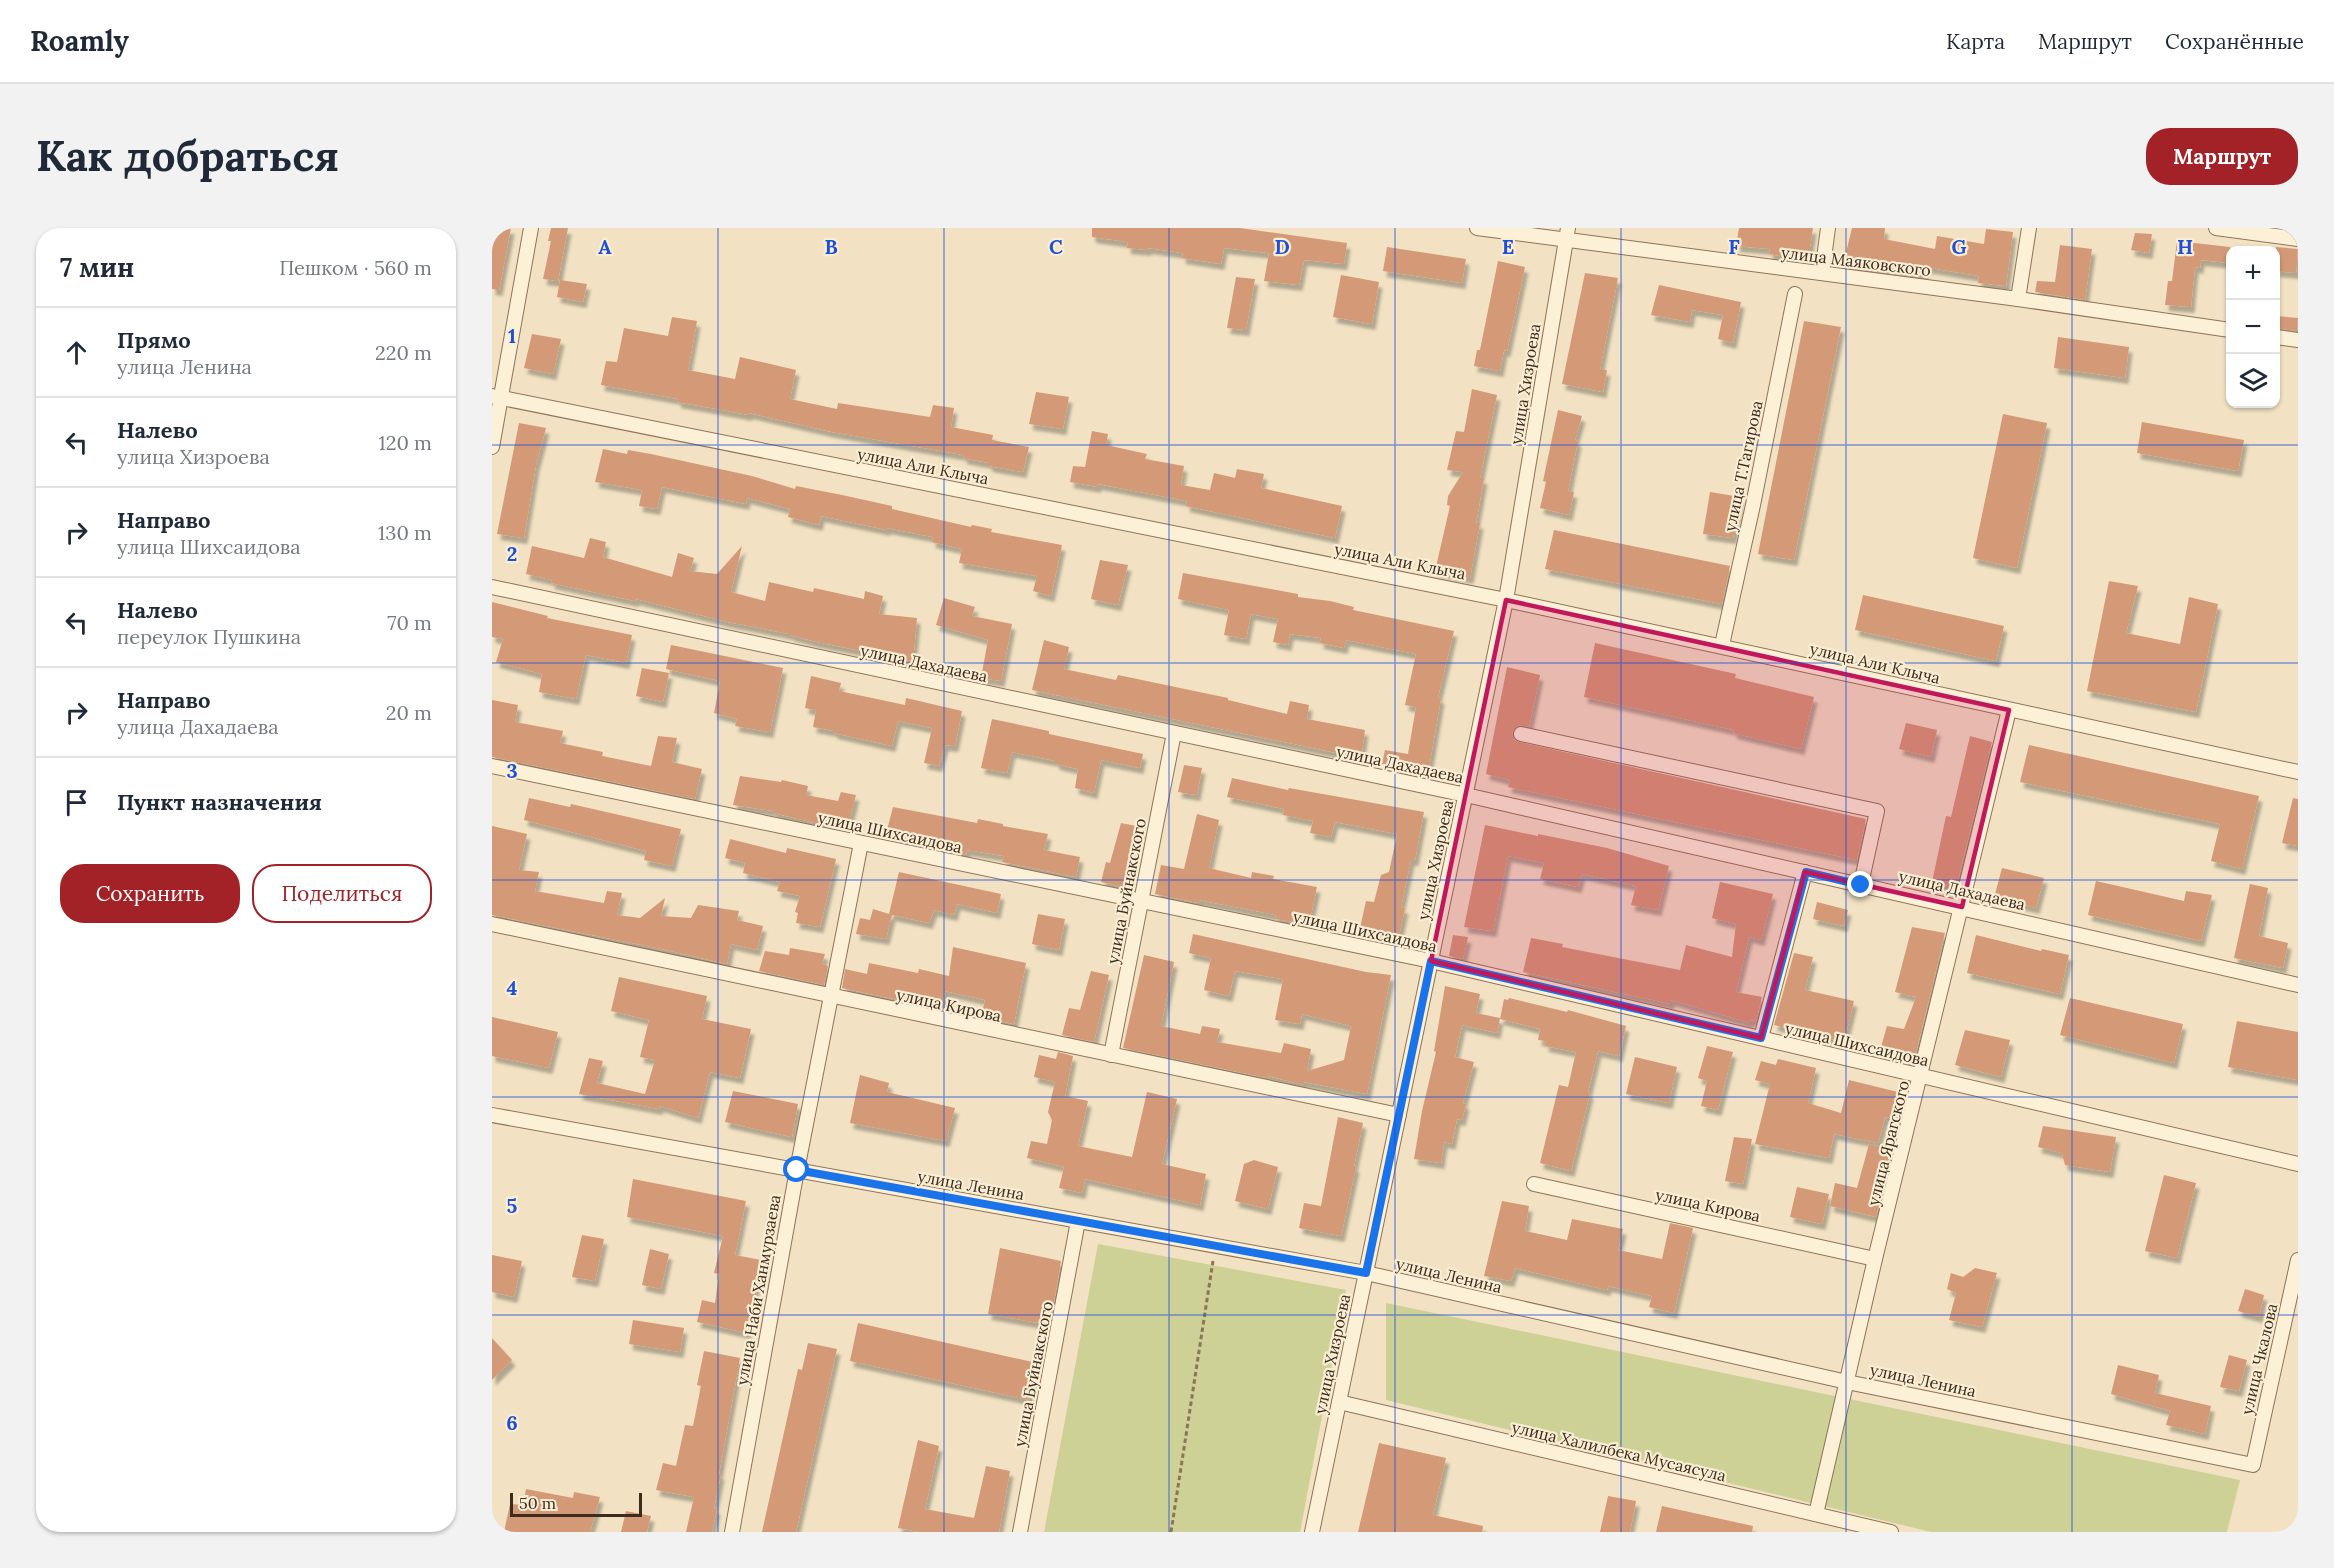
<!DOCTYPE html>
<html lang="ru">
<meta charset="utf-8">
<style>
body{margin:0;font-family:Lora,serif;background:#f2f2f3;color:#1f2937}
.controls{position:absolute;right:18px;top:18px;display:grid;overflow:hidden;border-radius:12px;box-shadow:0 2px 4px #0004}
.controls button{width:54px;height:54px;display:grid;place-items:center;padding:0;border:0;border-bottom:2px solid #e0e1e3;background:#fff;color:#1f2937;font:30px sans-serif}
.scale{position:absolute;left:18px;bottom:15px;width:132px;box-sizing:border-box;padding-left:6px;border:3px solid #3d2b1d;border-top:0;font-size:16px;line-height:21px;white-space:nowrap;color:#3d2b1d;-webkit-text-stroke:4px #f9edd3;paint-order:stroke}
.stop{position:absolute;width:18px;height:18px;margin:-14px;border:4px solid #1a73e8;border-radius:50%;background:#fff}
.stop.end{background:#1a73e8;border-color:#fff;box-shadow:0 2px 6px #0008}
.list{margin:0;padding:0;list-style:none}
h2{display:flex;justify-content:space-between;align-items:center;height:78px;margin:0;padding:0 24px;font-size:26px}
h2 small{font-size:20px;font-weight:400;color:#747a83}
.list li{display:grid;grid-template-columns:39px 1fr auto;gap:18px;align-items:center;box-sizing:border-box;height:90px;padding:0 24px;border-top:2px solid #e0e1e3}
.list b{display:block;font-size:22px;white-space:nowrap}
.list p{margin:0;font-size:20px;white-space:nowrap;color:#747a83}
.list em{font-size:20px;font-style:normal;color:#747a83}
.actions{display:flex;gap:12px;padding:18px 24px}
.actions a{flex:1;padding:14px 0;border:2px solid #a32228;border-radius:24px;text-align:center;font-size:21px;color:#a32228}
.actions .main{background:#a32228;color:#fff}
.icon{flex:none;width:33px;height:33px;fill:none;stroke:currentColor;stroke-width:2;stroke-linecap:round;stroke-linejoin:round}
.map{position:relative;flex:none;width:1806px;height:1304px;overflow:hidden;border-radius:24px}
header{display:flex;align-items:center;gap:36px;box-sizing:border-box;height:84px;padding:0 30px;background:#fff;border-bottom:2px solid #e0e1e3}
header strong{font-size:28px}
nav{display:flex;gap:33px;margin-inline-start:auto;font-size:21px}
.intro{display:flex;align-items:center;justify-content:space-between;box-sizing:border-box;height:144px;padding:0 36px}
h1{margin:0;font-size:42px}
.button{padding:15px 27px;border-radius:24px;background:#a32228;color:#fff;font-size:21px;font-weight:700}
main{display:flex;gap:36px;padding:0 36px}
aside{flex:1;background:#fff;border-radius:24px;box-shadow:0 2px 4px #0004}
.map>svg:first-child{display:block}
</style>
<header>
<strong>Roamly</strong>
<nav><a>Карта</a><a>Маршрут</a><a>Сохранённые</a></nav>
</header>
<div class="intro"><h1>Как добраться</h1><a class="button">Маршрут</a></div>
<main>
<aside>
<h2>7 мин<small>Пешком · 560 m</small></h2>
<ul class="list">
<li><svg class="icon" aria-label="ahead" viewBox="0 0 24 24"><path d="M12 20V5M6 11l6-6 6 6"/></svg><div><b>Прямо</b><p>улица Ленина</p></div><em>220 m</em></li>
<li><svg class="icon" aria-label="left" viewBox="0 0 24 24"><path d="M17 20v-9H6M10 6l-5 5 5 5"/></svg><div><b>Налево</b><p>улица Хизроева</p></div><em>120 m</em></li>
<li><svg class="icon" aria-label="right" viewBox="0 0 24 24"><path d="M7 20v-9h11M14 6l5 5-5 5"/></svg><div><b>Направо</b><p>улица Шихсаидова</p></div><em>130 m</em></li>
<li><svg class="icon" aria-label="left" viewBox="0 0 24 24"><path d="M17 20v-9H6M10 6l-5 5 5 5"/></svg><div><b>Налево</b><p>переулок Пушкина</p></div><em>70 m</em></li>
<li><svg class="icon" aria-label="right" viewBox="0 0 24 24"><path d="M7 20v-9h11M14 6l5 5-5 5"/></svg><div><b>Направо</b><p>улица Дахадаева</p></div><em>20 m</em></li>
<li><svg class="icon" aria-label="arrive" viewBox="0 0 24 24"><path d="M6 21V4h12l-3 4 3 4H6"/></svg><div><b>Пункт назначения</b></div></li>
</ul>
<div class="actions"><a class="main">Сохранить</a><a>Поделиться</a></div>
</aside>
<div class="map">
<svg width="1806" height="1304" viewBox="0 0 1806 1304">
<defs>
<filter id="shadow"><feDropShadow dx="3.5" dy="6" stdDeviation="1.5" flood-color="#0004"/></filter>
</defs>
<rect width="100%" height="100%" fill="#f2e2c3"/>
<!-- green -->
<g fill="#cdd196">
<polygon points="606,1016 854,1062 808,1304 552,1304"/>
<polygon points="894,1075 1748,1252 1735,1304 1439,1304 894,1172"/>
</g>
<!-- building -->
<g fill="#d49976" filter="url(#shadow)">
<polygon points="0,0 19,0 7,62 0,61"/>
<polygon points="59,0 76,0 66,53 51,51 59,13 56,13"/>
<polygon points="600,0 748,0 855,15 852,36 812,32 807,57 772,53 777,25 732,20 729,36 690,30 691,25 656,20 656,22 635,20 636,14 600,9"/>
<polygon points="1247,0 1321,0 1316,32 1277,26 1278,21 1244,18"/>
<polygon points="1360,0 1393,0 1392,11 1443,21 1445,8 1492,16 1494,1 1521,4 1514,58 1486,55 1487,48 1433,39 1432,47 1392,40 1391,43 1351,37"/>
<polygon points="1643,5 1660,6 1657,25 1639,22"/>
<polygon points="1685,13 1738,19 1738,35 1709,32 1708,40 1703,39 1699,79 1673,77 1676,53 1680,53"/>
<polygon points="1568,17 1600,21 1593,72 1543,64 1545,53 1563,54"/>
<polygon points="895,19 974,31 970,55 891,43"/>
<polygon points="1784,19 1806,21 1804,45 1784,43"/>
<polygon points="1006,33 1033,39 1015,123 1012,122 1008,143 982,138 985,122 988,122"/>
<polygon points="1093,45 1126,50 1108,141 1115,142 1111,164 1070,156"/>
<polygon points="849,47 887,54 880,96 841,89"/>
<polygon points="744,49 763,51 754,102 735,100"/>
<polygon points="68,52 95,56 91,74 65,69"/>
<polygon points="1167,57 1249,74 1241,115 1226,111 1231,87 1200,82 1198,94 1159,87"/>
<polygon points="1784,88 1806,90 1805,103 1784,100"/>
<polygon points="180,89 205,93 196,142 243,151 248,129 304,142 298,171 345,181 346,175 438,189 441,177 462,180 459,199 501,207 500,212 537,219 531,244 497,238 497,235 471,230 472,227 340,204 257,185 257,187 219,180 185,174 186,171 109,157 114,133 125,134 132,100 176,108"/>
<polygon points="1312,93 1349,99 1302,332 1266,326"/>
<polygon points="40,106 69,111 61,146 32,140"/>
<polygon points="1566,109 1637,119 1633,150 1562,140"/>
<polygon points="980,161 1005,167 988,250 992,250 984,295 988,295 978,350 943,343 958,278 955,277 956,268 971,244 955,242 964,203 972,204"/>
<polygon points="544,164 577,169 571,201 537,196"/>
<polygon points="1066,182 1090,188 1083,212 1086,213 1076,263 1082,264 1077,287 1048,280 1054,254 1051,253"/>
<polygon points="1511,186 1555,195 1525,340 1481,330"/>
<polygon points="1650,194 1752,212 1746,243 1645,225"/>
<polygon points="27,195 54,200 44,237 32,310 5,306"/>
<polygon points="600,203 616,206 614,217 655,226 653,231 692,238 689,257 718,262 722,245 743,250 745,241 772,246 769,260 850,278 843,310 694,278 695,273 606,256 606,259 578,254 581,238 593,239"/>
<polygon points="111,221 135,226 136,222 159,226 260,248 303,261 304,258 350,267 400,278 400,281 479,299 480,297 500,301 499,304 570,317 559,368 541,363 545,348 467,335 470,321 440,314 441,309 395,300 395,302 329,288 327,297 296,289 298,281 255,270 254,276 170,259 165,281 147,278 150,262 103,254"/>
<polygon points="1218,264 1248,269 1241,310 1211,306"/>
<polygon points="1062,302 1238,338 1230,376 1053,341"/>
<polygon points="98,310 114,314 111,329 180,349 186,325 202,330 198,343 225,346 250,318 239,364 273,373 277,354 321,364 322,360 372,371 373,363 391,368 387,386 425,390 421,433 399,431 400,429 325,414 298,407 298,406 236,394 144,371 143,373 59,355 60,352 34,346 40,318 92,330"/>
<polygon points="608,332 636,337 626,377 599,371"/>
<polygon points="691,345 806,366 806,369 838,373 862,379 861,382 962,403 946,469 949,470 936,545 890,536 893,522 916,526 924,479 913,477 924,426 854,412 852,420 828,415 829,410 798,406 796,417 781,414 786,391 759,386 754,411 732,407 737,382 686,371"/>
<polygon points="1617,353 1646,358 1634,405 1688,416 1697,369 1726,376 1704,484 1595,463"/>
<polygon points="1371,367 1512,398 1504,433 1363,402"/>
<polygon points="452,370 483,379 480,388 520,396 509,453 489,450 496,412 444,397"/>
<polygon points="0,374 56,388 55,390 140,407 134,435 94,427 84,471 47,464 50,446 4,434 11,411 0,409"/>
<polygon points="552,412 577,419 572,441 624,452 626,447 736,470 736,472 795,486 798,473 817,477 815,491 873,502 869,530 540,462"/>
<polygon points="1103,415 1244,446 1243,450 1322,469 1309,521 1241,505 1242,502 1092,469"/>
<polygon points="179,417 291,440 278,504 243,498 245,491 222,485 228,453 174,441"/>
<polygon points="1015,439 1048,447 1037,499 1027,497 1023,500 1020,505 1023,513 1374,591 1365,632 1016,559 1018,552 994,546"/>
<polygon points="150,440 177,445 171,474 144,468"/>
<polygon points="319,448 349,455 347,463 413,477 414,470 470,483 463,518 453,517 447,538 432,535 440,500 406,493 400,518 342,505 342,503 321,499 324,482 313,480"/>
<polygon points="0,472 26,477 23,494 71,503 68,515 111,524 110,528 159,538 166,508 185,510 180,534 210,541 203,571 0,529"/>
<polygon points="500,491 557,503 557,506 651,526 648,540 609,532 602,565 583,560 586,541 564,536 564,533 520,524 515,545 489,540"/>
<polygon points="1414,495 1445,502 1439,529 1407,521"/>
<polygon points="1478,508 1500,514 1464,660 1440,654 1454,588 1459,589"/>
<polygon points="1537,517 1767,568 1750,641 1719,633 1728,596 1528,554"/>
<polygon points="692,537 710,540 705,567 686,564"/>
<polygon points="248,548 289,554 290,552 316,558 314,567 346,573 349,564 364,567 357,594 332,591 331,597 282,585 282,583 241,577"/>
<polygon points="740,550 796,562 797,560 932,584 923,632 919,632 909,679 913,680 905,717 866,709 874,673 882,674 889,647 897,644 905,606 843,594 839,609 818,605 821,593 791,587 792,581 735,569"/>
<polygon points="37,570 78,579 79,576 189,601 180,638 152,632 154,623 32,592"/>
<polygon points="1801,570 1806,571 1806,618 1790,615"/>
<polygon points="401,579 485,595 486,591 511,596 511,598 556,606 552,622 588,629 584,649 510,634 512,628 475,622 474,627 393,610"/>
<polygon points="705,586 727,592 717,640 759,650 760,644 782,648 781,651 825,659 817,696 783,691 784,687 707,672 707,675 663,666 669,637 692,641"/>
<polygon points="629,595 649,599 642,629 638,628 631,659 609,654 614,634 618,635"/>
<polygon points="993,597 1046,608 1046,606 1115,620 1177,638 1166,682 1139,677 1144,658 1090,646 1086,659 1048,651 1052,635 1016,628 1001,703 972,699"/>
<polygon points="0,598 35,606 27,642 47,644 43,663 112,675 115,663 130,665 125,687 148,690 173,670 169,688 199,690 206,677 247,683 245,692 271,698 265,722 239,716 235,736 170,721 0,687"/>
<polygon points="238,611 294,625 295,620 344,631 328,699 304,695 306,685 303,684 308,668 285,663 288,654 251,645 253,635 233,630"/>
<polygon points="1510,640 1552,650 1544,680 1502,670"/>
<polygon points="407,644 509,666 505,685 465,676 462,687 442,682 437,695 400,687 394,711 364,706 368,690 378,692 381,681 397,686"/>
<polygon points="1604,653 1692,673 1694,663 1720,667 1709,713 1596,687"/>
<polygon points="1228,654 1281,666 1269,712 1257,709 1244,764 1270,769 1264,793 1258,792 1258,795 1179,772 1179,776 1031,744 1039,710 1071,716 1070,719 1188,742 1194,717 1240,729 1244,696 1220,690"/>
<polygon points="1758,656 1776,660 1767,708 1796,715 1791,740 1742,730"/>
<polygon points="1325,674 1356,682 1352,698 1321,691"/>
<polygon points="546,686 573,691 567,722 540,716"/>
<polygon points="1420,699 1453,705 1422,833 1387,826 1395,798 1412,801 1424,769 1403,764"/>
<polygon points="701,706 874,744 899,747 875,866 812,854 812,857 776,848 775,850 631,820 652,727 682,734 669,798 708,806 710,798 728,801 725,814 789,825 792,815 819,821 815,843 852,832 859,798 810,786 808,796 783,792 791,751 743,743 737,768 712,762 719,730 697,725"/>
<polygon points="961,707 976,709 971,731 957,728"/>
<polygon points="1484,707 1549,723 1550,721 1577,727 1568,766 1475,745"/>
<polygon points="461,719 534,735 522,796 489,789 493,772 453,763 449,781 350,760 353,741 375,746 377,735 426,745 427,741 457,748"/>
<polygon points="298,720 333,726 330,736 336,738 332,757 267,743 273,723 297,727"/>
<polygon points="1302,725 1321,729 1313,762 1362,773 1352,814 1282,797"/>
<polygon points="599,743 617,747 602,814 570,807 577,780 588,782"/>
<polygon points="127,749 215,768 210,791 259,801 248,850 218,844 206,890 168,878 167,881 87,866 97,830 111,833 105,855 153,866 163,832 148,829 157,792 119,783"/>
<polygon points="953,758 988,766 984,785 1008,790 1005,805 970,797 963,829 982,834 971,875 974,876 970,892 965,891 960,916 952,914 949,935 922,931 930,883 944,824 942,823"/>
<polygon points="1017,770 1075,784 1076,782 1134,798 1127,828 1106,823 1096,864 1098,865 1079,943 1048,935 1067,857 1076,859 1084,824 1053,818 1054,813 1046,812 1048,801 1008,791 1012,771 1016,772"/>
<polygon points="1578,770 1691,796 1682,835 1568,807"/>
<polygon points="0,789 66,804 57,840 0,828"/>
<polygon points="1745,793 1806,804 1806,852 1736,839"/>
<polygon points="1473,802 1518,812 1509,849 1463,837"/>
<polygon points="1215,818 1241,824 1226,882 1209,878 1215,853 1206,850"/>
<polygon points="566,824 581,828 573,868 596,873 586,918 640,929 655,864 685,871 670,936 714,946 708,977 593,951 590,965 567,960 572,939 535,930 539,913 555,916 560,892 556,884 563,854 542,849 547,827 564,831"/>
<polygon points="1143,829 1185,839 1177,875 1134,866"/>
<polygon points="1286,831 1324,840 1316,875 1349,885 1357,852 1414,866 1407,893 1393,889 1386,915 1342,906 1337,930 1263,916 1278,856 1263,852 1269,833 1284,837"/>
<polygon points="368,847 397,855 395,864 463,880 454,913 358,895"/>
<polygon points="241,863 306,876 300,909 233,894"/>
<polygon points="846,889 871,895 862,938 864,939 849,1008 807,1000 812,975 829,978"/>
<polygon points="1551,898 1624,909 1618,944 1573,937 1570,925 1546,919"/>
<polygon points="1242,909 1260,911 1251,956 1233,953"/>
<polygon points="1377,916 1400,922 1384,989 1338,978 1343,955 1365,960"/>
<polygon points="762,932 786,939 776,981 743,973 752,936"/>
<polygon points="1672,947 1704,955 1685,1030 1653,1023"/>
<polygon points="141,951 254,973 243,1027 274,1033 270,1054 265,1053 255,1105 205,1094 210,1072 223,1075 227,1046 222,1045 231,1008 135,989"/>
<polygon points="1305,959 1337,966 1330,996 1298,989"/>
<polygon points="1010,973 1037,978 1033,1003 1075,1012 1080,991 1131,1001 1126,1022 1170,1031 1178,995 1201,1000 1182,1085 1157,1079 1160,1068 1116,1058 1115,1062 1023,1040 1019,1053 992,1048"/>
<polygon points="90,1007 112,1011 103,1053 80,1049"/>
<polygon points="508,1020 569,1033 558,1097 496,1086"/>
<polygon points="158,1021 177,1026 169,1061 150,1057"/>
<polygon points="0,1027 30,1033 22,1069 0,1064"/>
<polygon points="1483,1040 1505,1045 1490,1099 1457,1092 1464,1065 1455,1061 1459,1045 1471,1049"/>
<polygon points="1753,1061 1772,1067 1767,1089 1746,1083"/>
<polygon points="141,1092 192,1100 188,1124 137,1116"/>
<polygon points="366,1095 545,1135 537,1172 358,1133"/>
<polygon points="0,1110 20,1132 0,1152"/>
<polygon points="316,1115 345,1121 304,1304 270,1304 306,1141 310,1142"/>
<polygon points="212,1123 248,1130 227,1246 229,1246 222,1280 225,1281 220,1304 194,1304 202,1269 164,1262 171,1235 184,1238 193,1197 201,1198 209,1158 205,1157"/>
<polygon points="1737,1127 1755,1132 1747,1163 1728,1159"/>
<polygon points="1626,1137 1667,1147 1663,1165 1719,1178 1713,1206 1674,1197 1678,1183 1619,1166"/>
<polygon points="426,1212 447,1218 433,1281 482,1290 494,1238 518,1243 507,1304 428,1304 406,1300"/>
<polygon points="887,1215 954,1230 941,1287 991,1298 990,1304 866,1304"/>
<polygon points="34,1261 81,1270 82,1264 108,1269 98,1304 12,1304 18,1276 31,1277"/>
<polygon points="1116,1268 1144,1273 1138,1304 1108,1304"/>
<polygon points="1170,1278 1261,1298 1260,1304 1164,1304"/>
<polygon points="134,1283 159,1288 155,1304 129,1304"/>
</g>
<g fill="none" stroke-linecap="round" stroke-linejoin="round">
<!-- street casing -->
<g stroke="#8e7358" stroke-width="16">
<g id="street">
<polyline points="985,0 1526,71 1738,102"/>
<polyline points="1724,0 1806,11"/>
<polyline points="1330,45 1336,0"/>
<polyline points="1526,71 1537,0"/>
<polyline points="1784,109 1806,112"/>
<polyline points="0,168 1014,372 1806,544"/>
<polyline points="0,219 39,0"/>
<polyline points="0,359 974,567 1806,757"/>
<polyline points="1230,417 1261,277 1303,66"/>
<polyline points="1029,506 1385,583 1369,656"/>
<polyline points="0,538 939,733 1806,936"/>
<polyline points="0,696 907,887"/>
<polyline points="1269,810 1313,644"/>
<polyline points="619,827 682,505"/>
<polyline points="0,887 874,1045 1355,1154 1761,1237 1806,1032"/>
<polyline points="1042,956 1383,1031"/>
<polyline points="847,1174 1399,1304"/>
<polyline points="1324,1286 1383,1031 1517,482"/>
<polyline points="240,1304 305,942 369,615"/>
<polyline points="528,1304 586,993"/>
<polyline points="820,1304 1014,372 1076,0"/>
</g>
</g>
<!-- path -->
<polyline stroke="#8e7358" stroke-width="3" stroke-dasharray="4.5 3" stroke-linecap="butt" points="679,1304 721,1033"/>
<!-- street -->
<use href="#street" stroke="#fcf0d7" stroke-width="14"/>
</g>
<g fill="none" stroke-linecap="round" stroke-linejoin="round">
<!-- route -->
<polyline stroke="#1a73e8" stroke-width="8" points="305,942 874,1045 939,733 1269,810 1314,644 1369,657"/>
</g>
<!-- marked area -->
<path fill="#c2185b" fill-opacity="0.2" stroke="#c2185b" stroke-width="4.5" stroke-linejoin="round" d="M 1014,372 L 1517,482 L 1470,679 L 1313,644 L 1269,810 L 939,733 Z"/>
<!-- grid -->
<path fill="none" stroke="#1d4ed8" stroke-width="1.5" stroke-opacity="0.55" d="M 226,0 L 226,1304M 452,0 L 452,1304M 677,0 L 677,1304M 903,0 L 903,1304M 1129,0 L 1129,1304M 1354,0 L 1354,1304M 1580,0 L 1580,1304M 0,217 L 1806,217M 0,435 L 1806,435M 0,652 L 1806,652M 0,869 L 1806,869M 0,1087 L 1806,1087"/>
<g text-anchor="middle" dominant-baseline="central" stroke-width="4.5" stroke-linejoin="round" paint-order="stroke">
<!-- street labels -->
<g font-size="16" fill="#3d2b1d" stroke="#f9edd3">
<text transform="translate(1364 33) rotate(7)">улица Маяковского</text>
<text transform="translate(1033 156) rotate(-81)">улица Хизроева</text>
<text transform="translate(431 238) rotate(11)">улица Али Клыча</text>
<text transform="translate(1251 238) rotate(-78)">улица Т.Тагирова</text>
<text transform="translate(908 333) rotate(11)">улица Али Клыча</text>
<text transform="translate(432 435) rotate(12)">улица Дахадаева</text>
<text transform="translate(1383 435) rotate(13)">улица Али Клыча</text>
<text transform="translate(908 536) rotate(12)">улица Дахадаева</text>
<text transform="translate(398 604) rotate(12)">улица Шихсаидова</text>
<text transform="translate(943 632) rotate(-78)">улица Хизроева</text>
<text transform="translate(1470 662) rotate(13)">улица Дахадаева</text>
<text transform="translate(634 663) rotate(-79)">улица Буйнакского</text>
<text transform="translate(873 703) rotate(12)">улица Шихсаидова</text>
<text transform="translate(457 777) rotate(12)">улица Кирова</text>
<text transform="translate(1365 816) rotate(13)">улица Шихсаидова</text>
<text transform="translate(1396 915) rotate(-76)">улица Ярагского</text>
<text transform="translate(479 957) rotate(10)">улица Ленина</text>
<text transform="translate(1216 977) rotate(12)">улица Кирова</text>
<text transform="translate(957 1047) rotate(13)">улица Ленина</text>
<text transform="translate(266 1062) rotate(-80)">улица Наби Ханмурзаева</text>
<text transform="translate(840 1126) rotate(-78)">улица Хизроева</text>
<text transform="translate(1767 1131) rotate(-77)">улица Чкалова</text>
<text transform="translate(541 1146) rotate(-79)">улица Буйнакского</text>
<text transform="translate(1431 1152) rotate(12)">улица Ленина</text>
<text transform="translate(1127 1223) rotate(13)">улица Халилбека Мусаясула</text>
</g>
</g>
<g font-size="20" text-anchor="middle" font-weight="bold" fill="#1d4ed8" stroke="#f9edd3" stroke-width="4.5" stroke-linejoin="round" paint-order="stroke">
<text x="113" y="26">A</text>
<text x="339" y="26">B</text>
<text x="564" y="26">C</text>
<text x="790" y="26">D</text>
<text x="1016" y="26">E</text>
<text x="1242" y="26">F</text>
<text x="1467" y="26">G</text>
<text x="1693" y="26">H</text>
<text x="20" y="115">1</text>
<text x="20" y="333">2</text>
<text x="20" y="550">3</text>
<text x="20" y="767">4</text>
<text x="20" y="985">5</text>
<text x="20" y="1202">6</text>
</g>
</svg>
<div class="controls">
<button>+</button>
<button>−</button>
<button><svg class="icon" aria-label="layers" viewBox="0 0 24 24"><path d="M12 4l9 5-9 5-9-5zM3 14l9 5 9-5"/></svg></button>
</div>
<div class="scale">50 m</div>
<div class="stop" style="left:305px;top:942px"></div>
<div class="stop end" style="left:1369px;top:657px"></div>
</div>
</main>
